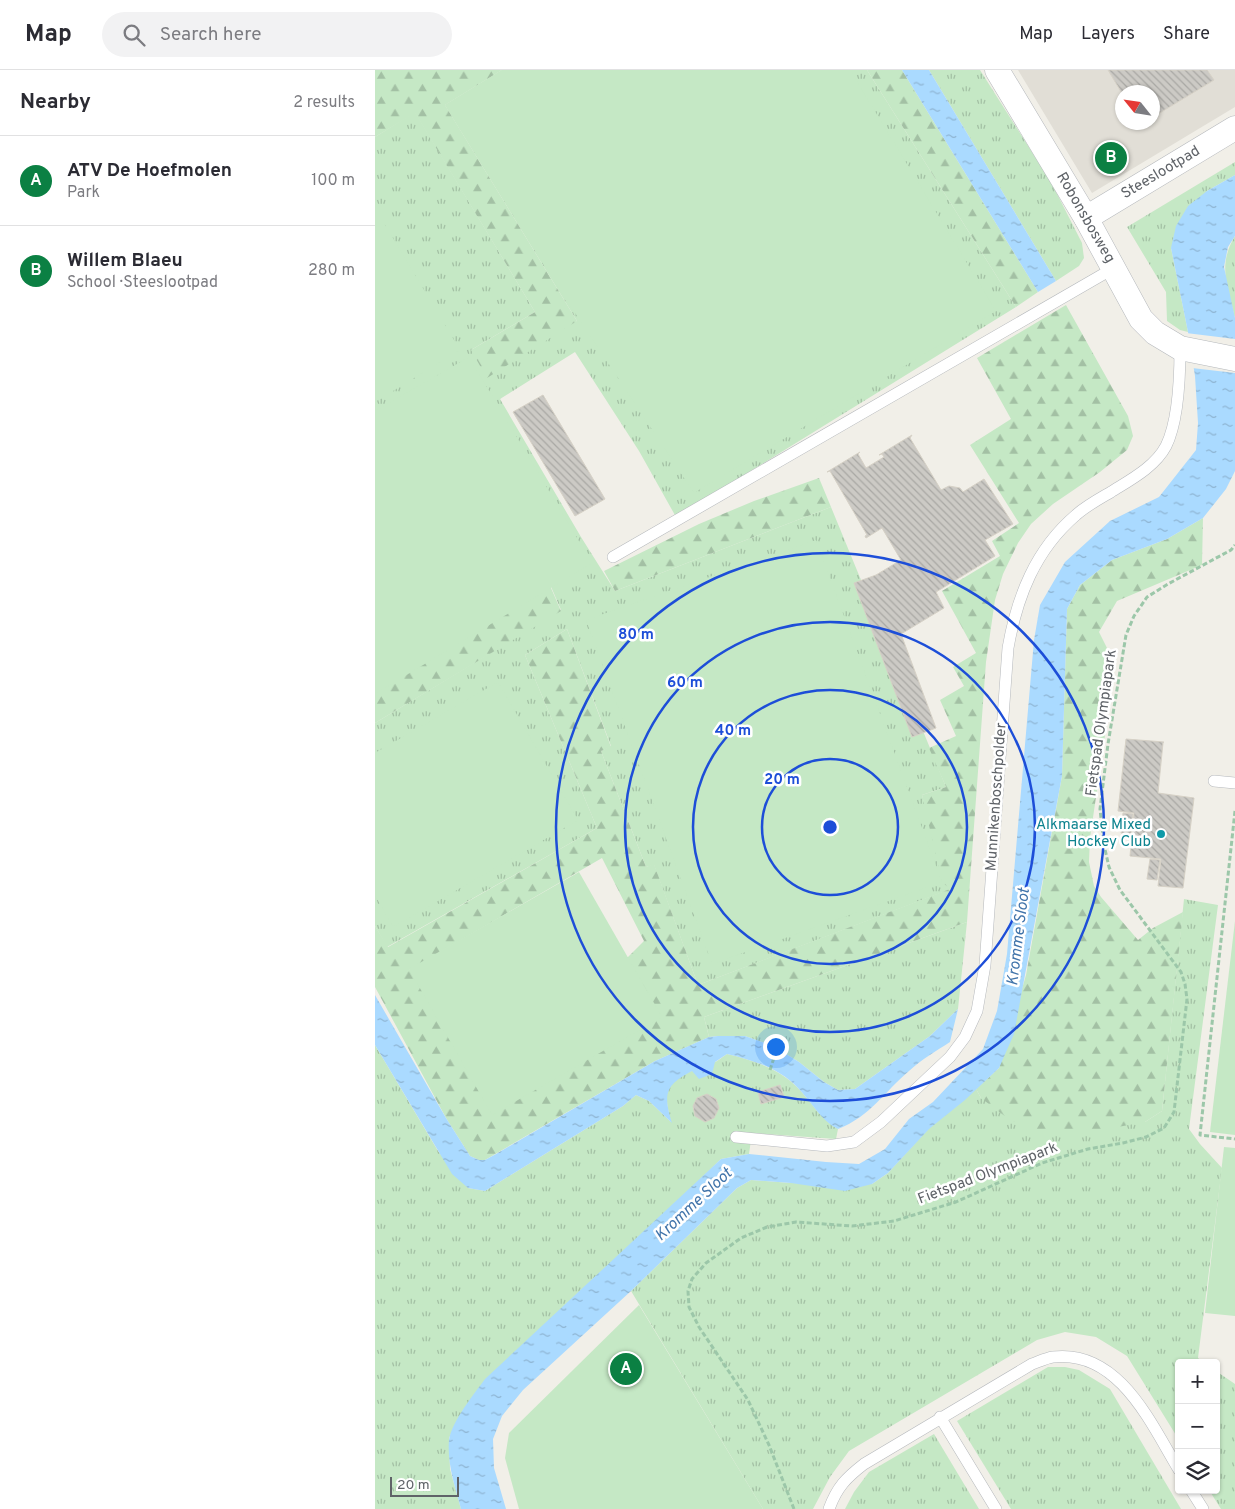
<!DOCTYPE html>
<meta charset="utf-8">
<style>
body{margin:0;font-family:Overpass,sans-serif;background:#f2f2f3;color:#2b2b33}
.controls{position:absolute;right:15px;bottom:15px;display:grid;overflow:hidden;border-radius:5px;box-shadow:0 1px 4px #0004}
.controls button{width:45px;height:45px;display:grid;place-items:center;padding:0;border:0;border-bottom:1px solid #e1e1e2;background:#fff;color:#2b2b33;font:25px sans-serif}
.compass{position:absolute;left:740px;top:15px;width:45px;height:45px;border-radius:50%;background:#fff;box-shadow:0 1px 4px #0004;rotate:300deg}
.scale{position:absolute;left:15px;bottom:12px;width:69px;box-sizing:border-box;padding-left:5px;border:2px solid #5f6368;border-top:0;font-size:14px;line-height:18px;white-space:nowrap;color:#5f6368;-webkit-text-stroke:4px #fff;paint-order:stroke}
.you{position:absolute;left:400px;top:976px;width:18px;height:18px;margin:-12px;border:4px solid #fff;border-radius:50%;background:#1a73e8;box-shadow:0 0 0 8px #1a73e833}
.badge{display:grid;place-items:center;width:32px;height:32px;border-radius:50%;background:#0b8043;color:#fff;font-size:16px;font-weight:700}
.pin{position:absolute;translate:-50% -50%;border:2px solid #fff;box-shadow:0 1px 5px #0006}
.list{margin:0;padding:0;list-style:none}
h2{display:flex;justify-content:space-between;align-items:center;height:65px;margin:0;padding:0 20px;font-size:21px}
h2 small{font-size:16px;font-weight:400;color:#7c7c81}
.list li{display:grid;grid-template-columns:32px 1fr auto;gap:15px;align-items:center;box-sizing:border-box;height:90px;padding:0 20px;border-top:1px solid #e1e1e2}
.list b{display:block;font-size:19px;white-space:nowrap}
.list p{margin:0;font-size:16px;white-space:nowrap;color:#7c7c81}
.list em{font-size:16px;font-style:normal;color:#7c7c81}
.icon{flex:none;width:28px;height:28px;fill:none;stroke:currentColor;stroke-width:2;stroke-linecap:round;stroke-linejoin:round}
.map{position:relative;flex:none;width:860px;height:1439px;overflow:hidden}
header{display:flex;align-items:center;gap:30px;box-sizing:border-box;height:70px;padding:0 25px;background:#fff;border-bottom:1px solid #e1e1e2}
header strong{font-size:24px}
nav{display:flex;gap:28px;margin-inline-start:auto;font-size:18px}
.search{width:350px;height:45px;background:#f2f2f3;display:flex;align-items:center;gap:12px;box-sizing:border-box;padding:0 18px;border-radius:28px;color:#7c7c81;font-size:19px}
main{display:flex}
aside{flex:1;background:#fff}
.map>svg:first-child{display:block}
</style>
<header>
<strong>Map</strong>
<div class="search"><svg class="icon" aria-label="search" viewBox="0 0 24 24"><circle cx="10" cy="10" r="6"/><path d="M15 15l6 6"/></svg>Search here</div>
<nav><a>Map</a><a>Layers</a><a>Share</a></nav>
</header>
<main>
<aside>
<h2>Nearby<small>2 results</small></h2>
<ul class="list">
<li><span class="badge">A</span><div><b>ATV De Hoefmolen</b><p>Park</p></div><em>100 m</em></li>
<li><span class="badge">B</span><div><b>Willem Blaeu</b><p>School · Steeslootpad</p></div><em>280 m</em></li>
</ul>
</aside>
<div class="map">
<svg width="860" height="1439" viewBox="0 0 860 1439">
<defs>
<pattern id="grass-tufts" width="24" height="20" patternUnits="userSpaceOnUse" patternTransform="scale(1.25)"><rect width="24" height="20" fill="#c5e8c5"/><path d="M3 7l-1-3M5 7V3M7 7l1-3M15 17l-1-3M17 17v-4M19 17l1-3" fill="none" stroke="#a3c0a4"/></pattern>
<pattern id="forest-firs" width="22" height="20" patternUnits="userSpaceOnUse" patternTransform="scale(1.25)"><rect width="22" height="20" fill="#c5e8c5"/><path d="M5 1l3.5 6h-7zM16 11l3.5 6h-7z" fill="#a3c0a4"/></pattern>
<pattern id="water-ripples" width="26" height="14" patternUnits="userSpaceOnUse" patternTransform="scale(1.25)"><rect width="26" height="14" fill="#aadaff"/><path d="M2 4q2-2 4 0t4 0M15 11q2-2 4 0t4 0" fill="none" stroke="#8eb4d2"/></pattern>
<pattern id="building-back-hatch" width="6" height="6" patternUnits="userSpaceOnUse" patternTransform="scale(1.25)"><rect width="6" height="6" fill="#cccac5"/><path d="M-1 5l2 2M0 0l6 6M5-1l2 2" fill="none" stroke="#a9a8a4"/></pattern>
</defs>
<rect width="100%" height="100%" fill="#f1efe8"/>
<!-- education -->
<path fill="#e1ded6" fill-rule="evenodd" d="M 643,0 L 860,0 L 860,37 L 717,123 ZM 748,22 L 778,22 L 778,52 L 748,52 Z"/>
<!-- grass -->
<g fill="url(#grass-tufts)">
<polygon points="127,0 492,0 641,237 301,447 264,381 200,282 125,329 206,467 240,521 456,437 571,717 547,725 576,819 323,915 279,795 271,797 226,681 236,676 192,559 150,585 222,758 12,877 0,856 0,653 186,540 174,512 0,618 0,67 40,42 160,242 96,280 202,251 70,35"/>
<polygon points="554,0 605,0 676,112 707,173 709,188 704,196 681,211"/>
<polygon points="860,92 860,105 832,121 796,178 813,262 805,260 792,251 791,222 752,157"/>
<path d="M 860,166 L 860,248 C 853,218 842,195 860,166 Z"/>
<polygon points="809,829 843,835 814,1059 825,1074 847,1098 823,1288 829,1293 804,1293 804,1370 752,1286 721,1267 690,1262 662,1270 474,1381 455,1407 438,1439 388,1439 256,1221 362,1118 376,1110 416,1113 497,1114 513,1103 554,1058 601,1019 606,1028 770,1052 787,1041"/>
<polygon points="592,852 583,939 555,966 480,1019 463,1020 449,1012 424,992 398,976 370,966 343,966 334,967 329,947"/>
<path d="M 0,975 L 63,1081 L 93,1118 L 110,1121 L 248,1036 L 261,1025 L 274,1031 L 296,1052 C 294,1043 291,1034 292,1024 C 294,1005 324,999 338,993 C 343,991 347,987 352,984 C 377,990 403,998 422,1017 C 436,1031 446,1050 463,1059 L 461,1069 L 377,1063 L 374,1084 L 346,1089 L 88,1340 L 74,1368 L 75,1399 L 86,1439 L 0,1439 Z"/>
<polygon points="673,1297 690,1297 704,1300 735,1319 806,1439 636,1439 582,1351"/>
<polygon points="841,1301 860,1314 860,1439 846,1439 834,1420 841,1420"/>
<polygon points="559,1364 604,1439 470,1439 479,1422 494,1402"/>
</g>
<!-- forest -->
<g fill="url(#forest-firs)" fill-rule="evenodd">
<polygon points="0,0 127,0 70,35 202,251 112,308 96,280 160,242 40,43 0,67"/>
<polygon points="492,0 527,0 663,222 641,237"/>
<path d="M 691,235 L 753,346 L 758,366 L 752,380 L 725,402 L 678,434 L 656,454 L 643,473 L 628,504 L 620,530 L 611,592 L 592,852 L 329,947 L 334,967 L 280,991 L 110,1090 L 104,1090 L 95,1086 L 71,1048 L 0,917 L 0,856 L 13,877 L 222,758 L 150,585 L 192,559 L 236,677 L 226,681 L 271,797 L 279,794 L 323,915 L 575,819 L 567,812 L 547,725 L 571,717 L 554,678 L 581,666 L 565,630 L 589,616 L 578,597 L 601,583 L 567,521 L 625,486 L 617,471 L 644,453 L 595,375 L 636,349 L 602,288 ZM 227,788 L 269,871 L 253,887 L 34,900 Z"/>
<polygon points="444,408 456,437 240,521 229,501 324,454 379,431"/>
<polygon points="828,448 827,495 742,531 724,562 732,578 734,598 732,652 715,768 714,792 719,816 726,827 763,870 778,858 808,842 787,1041 770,1052 699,1065 665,1060 635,1050 606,1028 601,1019 624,998 651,905 687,706 692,539 705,515 737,490 792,469"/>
<polygon points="173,511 186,541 0,653 0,618"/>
</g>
<!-- garden -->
<g fill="#c5e8c5">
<polygon points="127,0 475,0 621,241 319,423 173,202 70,35"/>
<polygon points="0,138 85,280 0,332"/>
<polygon points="94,287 217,493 0,624 0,341"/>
<polygon points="441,470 567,812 337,894 211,550"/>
<polygon points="123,612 203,750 18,857 0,825 0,683"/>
<polygon points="204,802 287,947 117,1045 34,899"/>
<polygon points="860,851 860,1065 835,1062"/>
<polygon points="849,1077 860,1078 860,1246 830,1243"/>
<polygon points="264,1235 388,1439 144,1439 130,1388 134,1363"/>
</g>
<!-- water -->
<g fill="url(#water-ripples)">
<polygon points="527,0 554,0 681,211 663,222"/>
<path d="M 860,105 L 860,166 L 853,177 L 849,197 L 860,248 L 860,401 L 851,419 L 828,448 L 792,469 L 737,490 L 705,515 L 692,539 L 687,706 L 639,964 L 624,998 L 590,1030 L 554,1059 L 513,1103 L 497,1114 L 470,1121 L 416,1113 L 376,1110 L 362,1118 L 256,1221 L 148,1320 L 127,1346 L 118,1369 L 119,1398 L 131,1439 L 86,1439 C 80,1416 72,1394 74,1370 C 77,1351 99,1324 110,1309 L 346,1089 L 374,1084 L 451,1092 L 484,1094 L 510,1079 L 534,1049 L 558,1032 L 608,979 L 622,941 L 632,884 L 659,570 L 665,535 L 690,492 L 735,451 L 784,427 L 821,380 L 823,353 L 820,306 L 813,262 L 796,178 L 801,156 L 813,136 L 832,121 Z"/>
<path d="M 0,925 L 71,1048 L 95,1086 L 104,1090 L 110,1090 L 121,1084 L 280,991 L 334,967 L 343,966 L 370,966 L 398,976 L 424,992 L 449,1012 L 463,1020 L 480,1019 L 555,966 L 583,939 L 575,972 C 561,981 546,990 534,1001 C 509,1022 496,1046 463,1059 C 446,1051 436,1031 422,1017 C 404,998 377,990 352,984 L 340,992 L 337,1004 L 324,1009 L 317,1001 C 290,1015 288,1024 297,1053 L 274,1031 L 261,1025 L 248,1036 L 110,1121 L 93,1118 L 77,1104 L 0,975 Z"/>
</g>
<!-- pier -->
<polygon fill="#f1efe8" points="811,263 860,269 860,303 817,298"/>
<!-- building -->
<g fill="url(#building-back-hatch)" stroke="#d6d1c6">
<polygon points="733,0 832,0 839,10 778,47 778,22 748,22 748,25"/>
<polygon points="168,325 230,429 200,446 138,342"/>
<polygon points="537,365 535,368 566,420 574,416 585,418 588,422 609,409 638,454 610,470 620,486 561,522 569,538 526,564 561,658 537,667 479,513 501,505 526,490 507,458 491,468 490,466 492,465 455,401 452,402 485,382 483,384 491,398 509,387 507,384 504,385"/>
<polygon points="751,669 789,672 788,673 783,723 819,728 808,818 783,816 786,789 755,786 759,743 743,741"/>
<polygon points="748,743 758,744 756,764 746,763"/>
<polygon points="775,789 785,790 782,810 772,809"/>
<polygon points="405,1015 409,1027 386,1034 383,1022"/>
<polygon points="332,1024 341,1029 344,1038 339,1048 330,1052 320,1046 318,1036 322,1028"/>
</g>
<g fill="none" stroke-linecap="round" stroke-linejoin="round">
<!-- service casing -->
<g stroke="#b5b8bc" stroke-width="12">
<g id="service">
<polyline points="238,487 739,198"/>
<polyline points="839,711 860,713"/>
<path d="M 361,1067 L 452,1076 L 479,1072 L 506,1052 L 558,1003 L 575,987 L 590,967 L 602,941 L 610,895 L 633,578 C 642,527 660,480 701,445 C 711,436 724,429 736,422 C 755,410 780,397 791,376 C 803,352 805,305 805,278"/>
<polyline points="565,1347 621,1439"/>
<polyline points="816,1420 828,1439"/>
<path d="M 454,1439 C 462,1417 471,1408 489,1394 L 657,1294 C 663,1292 671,1288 678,1287 C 744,1279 776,1354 804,1400"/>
</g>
</g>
<!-- minor casing -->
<g stroke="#b5b8bc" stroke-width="25">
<g id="minor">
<polyline points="622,0 711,148 766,249 780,263 805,278 860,289"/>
<polyline points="711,148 860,58"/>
</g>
</g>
<!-- path -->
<g stroke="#9cc7a9" stroke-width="3" stroke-dasharray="5 2.5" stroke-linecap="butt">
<polyline points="860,741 825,1065 860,1069"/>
<polyline points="395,1000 404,972"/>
<polyline points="419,1439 394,1375 373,1330 324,1257 314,1237 313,1221 317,1209 331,1193 366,1168 392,1157 421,1152 477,1156 519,1151 581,1132 667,1093 713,1079 748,1073 771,1067 789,1058 799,1042 812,929 810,914 806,902 745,820 734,797 729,775 725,739 733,674 751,565 759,546 772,527 793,514 856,480 860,475"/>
</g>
<!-- service -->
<use href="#service" stroke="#fff" stroke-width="11"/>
<!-- minor -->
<use href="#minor" stroke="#fff" stroke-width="24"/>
</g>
<!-- distance rings -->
<g fill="none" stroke="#1d4ed8" stroke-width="2.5">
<circle cx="455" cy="757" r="68"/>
<circle cx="455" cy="757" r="137"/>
<circle cx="455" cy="757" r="205"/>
<circle cx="455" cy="757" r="274"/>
</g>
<!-- markers -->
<circle fill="#0f9aa8" stroke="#fff" stroke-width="2" cx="786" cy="764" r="5"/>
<g text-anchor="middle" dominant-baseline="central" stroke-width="5" stroke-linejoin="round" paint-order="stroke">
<!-- street labels -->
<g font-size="15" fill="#5f6368" stroke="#fff">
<text transform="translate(786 103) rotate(-31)">Steeslootpad</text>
<text transform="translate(710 148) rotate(60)">Robonsbosweg</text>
<text transform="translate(727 653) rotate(-82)">Fietspad Olympiapark</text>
<text transform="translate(622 727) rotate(-86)">Munnikenboschpolder</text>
<text transform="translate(613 1104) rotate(-21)">Fietspad Olympiapark</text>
</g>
<!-- culture labels -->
<g font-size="15" fill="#0d838f" stroke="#fff" text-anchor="end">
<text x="776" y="755">Alkmaarse Mixed<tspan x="776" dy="17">Hockey Club</tspan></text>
</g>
<!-- water labels -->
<g font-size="16" font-style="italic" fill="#4174aa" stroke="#fff">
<text transform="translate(644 867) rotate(-83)">Kromme Sloot</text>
<text transform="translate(319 1135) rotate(-43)">Kromme Sloot</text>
</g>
</g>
<circle cx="455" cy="757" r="8" fill="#1d4ed8" stroke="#fff" stroke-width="2.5"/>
<g font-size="15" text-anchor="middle" font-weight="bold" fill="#1d4ed8" stroke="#fff" stroke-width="5" stroke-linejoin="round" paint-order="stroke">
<text x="261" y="569">80 m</text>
<text x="310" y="617">60 m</text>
<text x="358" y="665">40 m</text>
<text x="407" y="714">20 m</text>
</g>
</svg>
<div class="controls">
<button>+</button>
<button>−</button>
<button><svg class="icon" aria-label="layers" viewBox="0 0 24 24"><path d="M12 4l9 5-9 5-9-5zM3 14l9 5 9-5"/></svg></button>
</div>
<svg class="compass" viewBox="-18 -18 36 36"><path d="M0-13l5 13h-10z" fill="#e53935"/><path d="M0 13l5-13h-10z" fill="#7c7c81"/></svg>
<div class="scale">20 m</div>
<div class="you"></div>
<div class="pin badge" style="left:251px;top:1299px">A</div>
<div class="pin badge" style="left:736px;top:88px">B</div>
</div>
</main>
